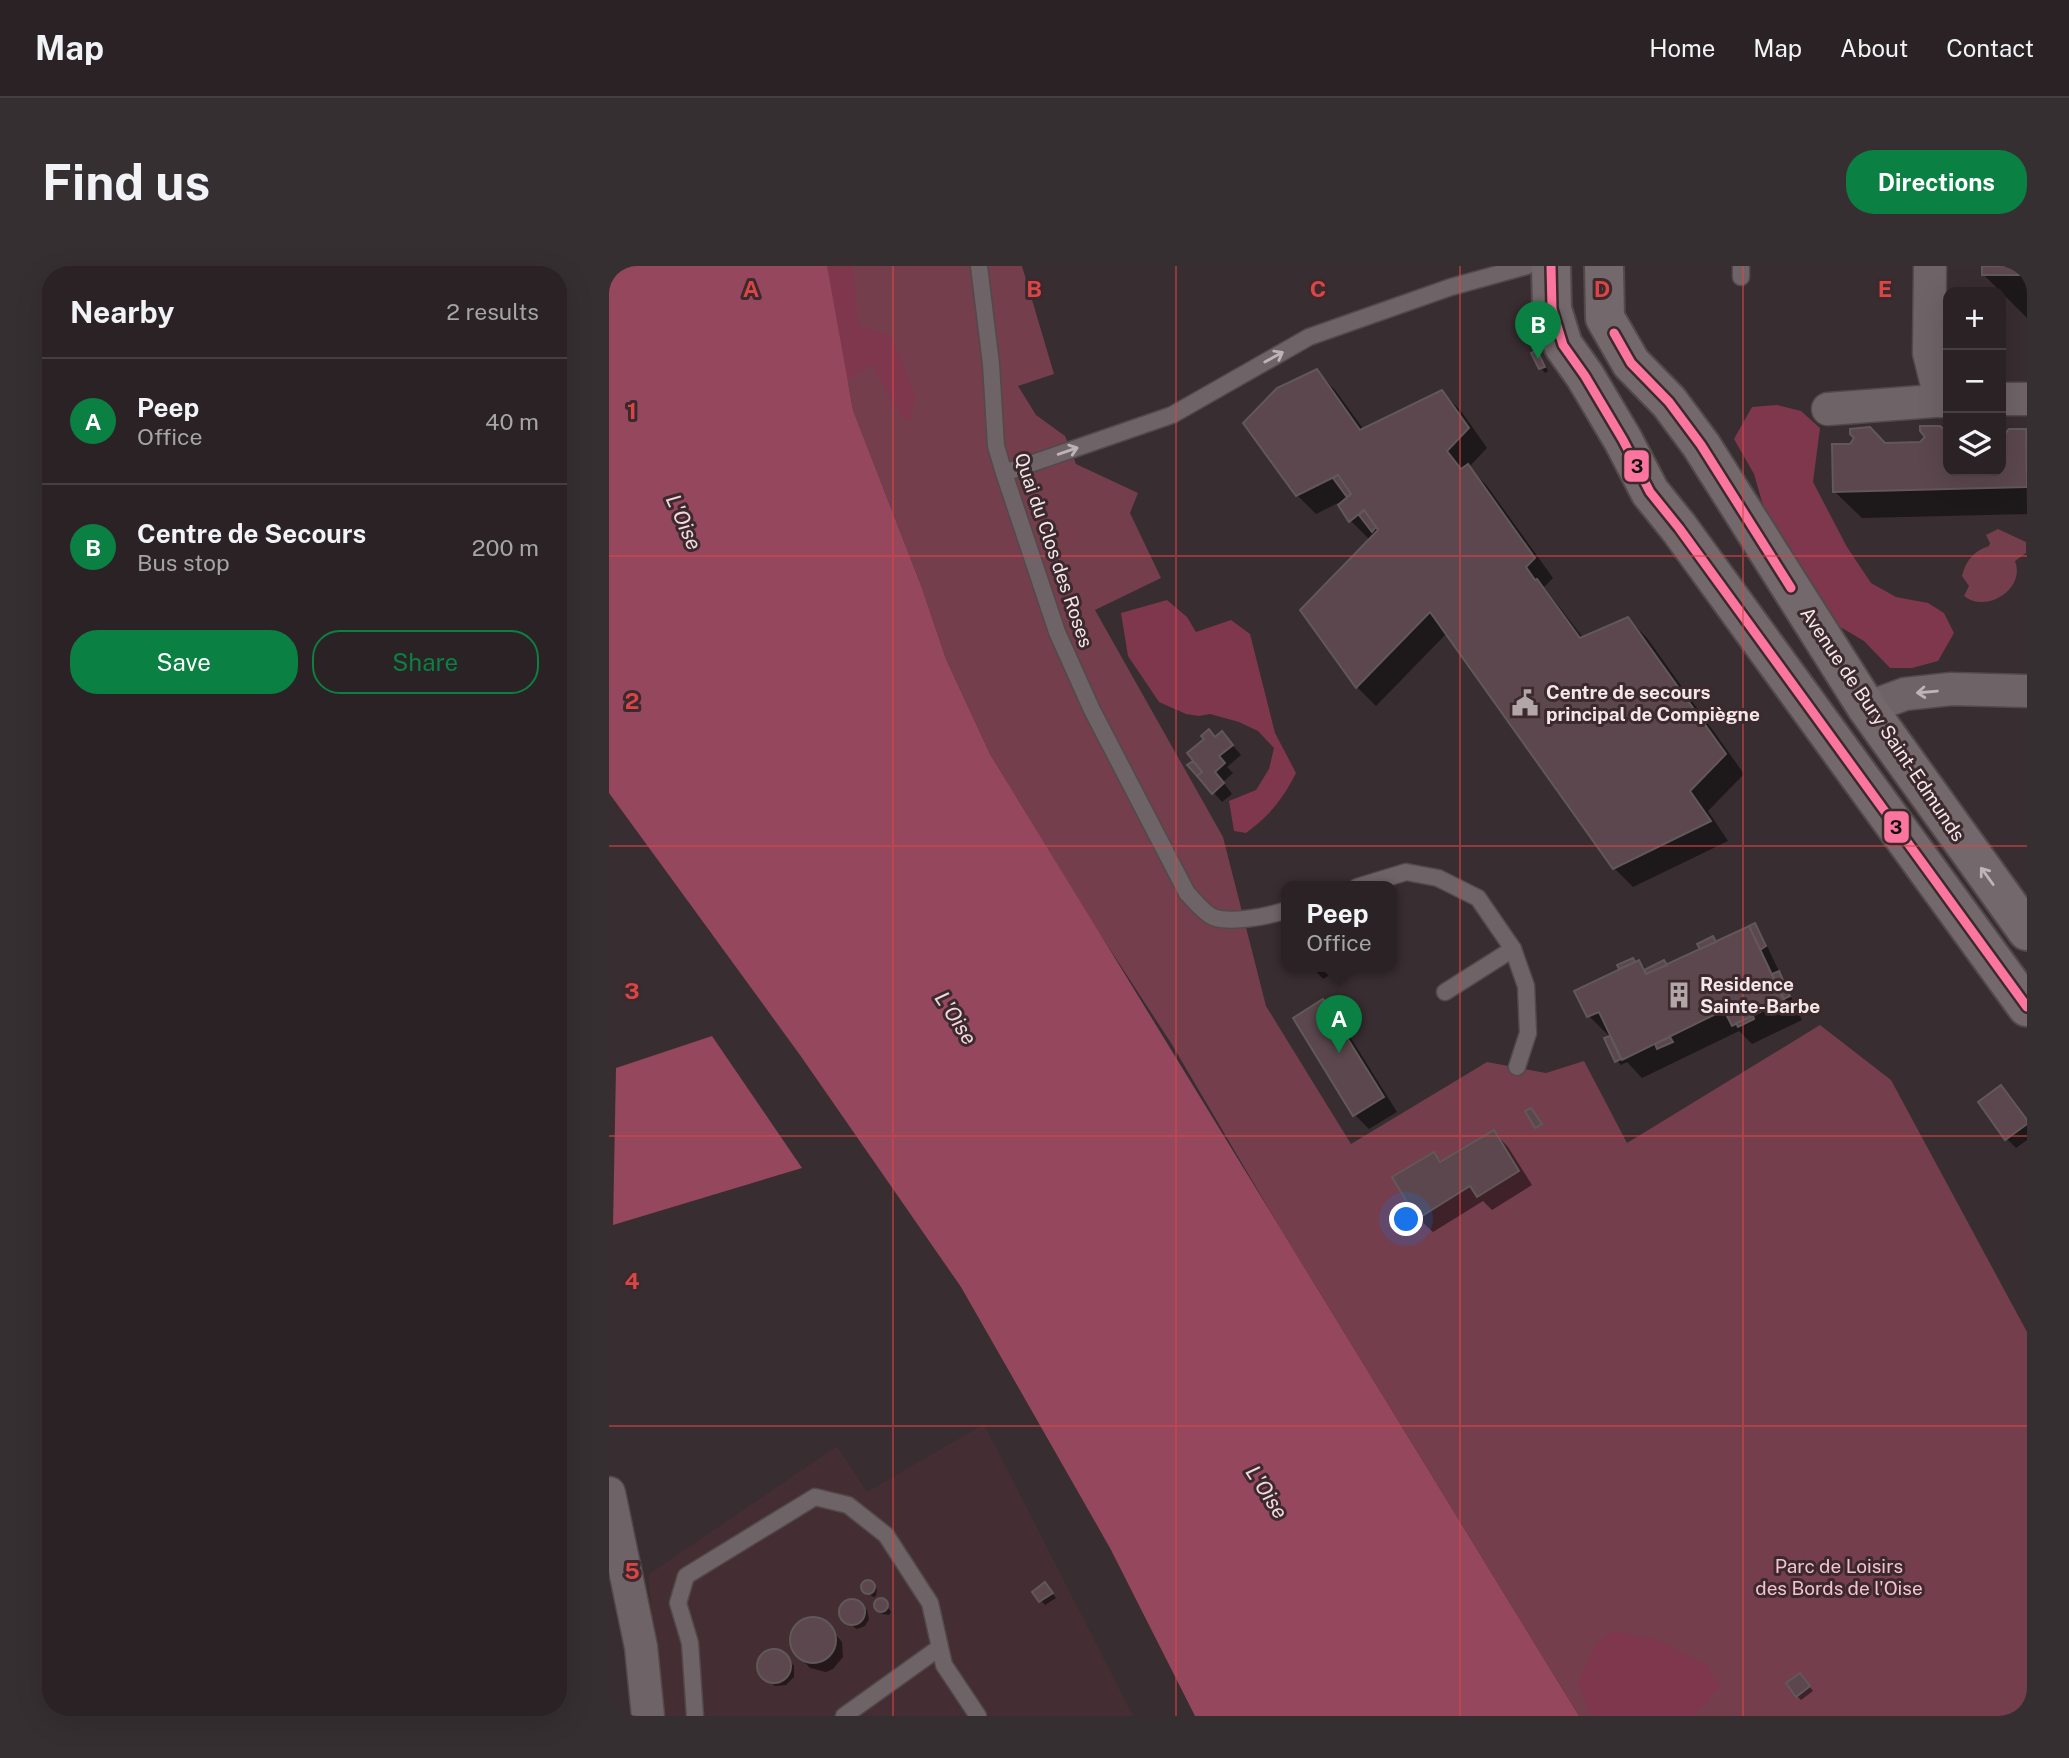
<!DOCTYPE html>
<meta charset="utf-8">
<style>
body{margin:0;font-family:"Public Sans",sans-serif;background:#362f31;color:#f1f3f6}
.controls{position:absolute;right:21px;top:21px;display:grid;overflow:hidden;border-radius:14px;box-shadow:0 7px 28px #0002}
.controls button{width:63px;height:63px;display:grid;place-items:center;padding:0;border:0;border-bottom:2px solid #463f41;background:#2a2224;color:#f1f3f6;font:35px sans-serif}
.you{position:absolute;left:798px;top:954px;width:24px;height:24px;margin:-18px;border:5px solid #fff;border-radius:50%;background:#1a73e8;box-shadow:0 0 0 10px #1a73e833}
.badge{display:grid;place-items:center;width:46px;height:46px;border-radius:50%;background:#0b8043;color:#fff;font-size:23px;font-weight:700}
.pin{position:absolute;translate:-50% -58px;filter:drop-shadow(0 2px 4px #0008)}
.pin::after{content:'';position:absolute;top:37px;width:24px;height:21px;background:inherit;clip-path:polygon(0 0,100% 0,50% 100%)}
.popup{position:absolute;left:672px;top:615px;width:116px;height:91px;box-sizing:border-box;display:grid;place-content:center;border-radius:14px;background:#2a2224;filter:drop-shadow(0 2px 5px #0005);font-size:23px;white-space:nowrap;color:#a5a4a6}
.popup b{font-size:26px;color:#f1f3f6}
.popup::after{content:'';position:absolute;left:50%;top:100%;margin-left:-14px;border:14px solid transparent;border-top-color:#2a2224}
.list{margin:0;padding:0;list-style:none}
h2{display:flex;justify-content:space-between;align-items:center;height:91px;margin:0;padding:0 28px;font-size:30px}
h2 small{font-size:23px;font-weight:400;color:#a5a4a6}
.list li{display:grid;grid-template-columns:46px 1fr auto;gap:21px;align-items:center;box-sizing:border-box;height:126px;padding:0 28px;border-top:2px solid #463f41}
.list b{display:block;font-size:26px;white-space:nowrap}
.list p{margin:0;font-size:23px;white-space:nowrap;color:#a5a4a6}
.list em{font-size:23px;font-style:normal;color:#a5a4a6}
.actions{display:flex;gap:14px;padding:21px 28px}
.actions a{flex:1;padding:16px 0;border:2px solid #0b8043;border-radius:28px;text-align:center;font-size:24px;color:#0b8043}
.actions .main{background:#0b8043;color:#fff}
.icon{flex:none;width:38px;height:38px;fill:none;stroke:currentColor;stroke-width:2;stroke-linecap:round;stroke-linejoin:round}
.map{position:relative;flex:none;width:1418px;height:1450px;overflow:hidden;border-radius:28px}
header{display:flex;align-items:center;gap:42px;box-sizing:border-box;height:98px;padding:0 35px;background:#2a2224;border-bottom:2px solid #463f41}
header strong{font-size:33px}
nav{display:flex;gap:38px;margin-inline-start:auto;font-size:24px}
.intro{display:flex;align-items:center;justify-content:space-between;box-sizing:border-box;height:168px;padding:0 42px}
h1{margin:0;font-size:49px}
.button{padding:18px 32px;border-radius:28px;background:#0b8043;color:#fff;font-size:24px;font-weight:700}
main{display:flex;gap:42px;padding:0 42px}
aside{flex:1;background:#2a2224;border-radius:28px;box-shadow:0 7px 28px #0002}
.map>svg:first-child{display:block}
</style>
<header>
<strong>Map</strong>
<nav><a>Home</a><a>Map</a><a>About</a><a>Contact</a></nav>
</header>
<div class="intro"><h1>Find us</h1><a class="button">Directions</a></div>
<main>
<aside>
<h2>Nearby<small>2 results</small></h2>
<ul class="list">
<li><span class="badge">A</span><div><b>Peep</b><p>Office</p></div><em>40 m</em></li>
<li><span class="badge">B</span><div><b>Centre de Secours</b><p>Bus stop</p></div><em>200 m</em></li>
</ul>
<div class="actions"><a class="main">Save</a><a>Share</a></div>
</aside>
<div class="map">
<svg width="1418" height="1450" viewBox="0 0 1418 1450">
<rect width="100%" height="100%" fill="#382d30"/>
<!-- built -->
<polygon fill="#442d33" points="375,1158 524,1450 52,1450 39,1309 228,1180 258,1226"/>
<!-- green -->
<g fill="#753e4d">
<polygon points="218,0 413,0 445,108 409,120 427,149 456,170 467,198 529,227 521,247 552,312 486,344 614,571 657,740 742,878 878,796 937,807 975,795 1018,877 1211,759 1282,814 1418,1066 1418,1450 970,1450 670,960 562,777 489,665 381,488 337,393 313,322 244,144"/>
<path d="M 1389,263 L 1417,276 L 1417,287 L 1406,295 C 1417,323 1377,348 1355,330 L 1360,320 L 1353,310 C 1357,294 1365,285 1380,280 L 1381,277 L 1377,269 Z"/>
</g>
<!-- forest -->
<g fill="#7f374d">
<polygon points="214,0 244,0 249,59 282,70 306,130 302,155 292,149 262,98 237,115"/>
<polygon points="1168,139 1192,145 1211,162 1204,216 1238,281 1262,317 1287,331 1319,337 1335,347 1345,367 1329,395 1303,402 1281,402 1255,375 1221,355 1164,274 1145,208 1125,173 1143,141"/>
<path d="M 558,334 L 578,351 L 587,366 L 622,354 L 641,368 L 666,467 L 687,507 C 673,534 662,548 637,567 L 625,565 L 620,535 L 647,524 L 660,503 L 665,482 L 649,465 L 630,456 L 601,448 L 590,450 L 577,448 L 550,436 L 519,390 L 512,347 Z"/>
<polygon points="1003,1365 1049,1374 1097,1399 1111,1420 1085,1450 983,1450 969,1418 986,1379"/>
</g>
<!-- water -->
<g fill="#95475e">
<polygon points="0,0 218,0 244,144 313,322 337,393 381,488 970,1450 586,1450 501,1282 352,1021 191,789 0,527"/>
<polygon points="103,770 193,902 4,959 7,802"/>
</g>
<!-- shadow -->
<g fill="#0007">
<polygon points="1375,0 1418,0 1418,52 1375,9"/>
<polygon points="928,86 932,90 939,105 936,107 932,102 925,88"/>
<polygon points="707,105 726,124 755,164 833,126 852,145 878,182 860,201 878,220 944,312 935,321 975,373 1019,353 1038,372 1135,508 1099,545 1119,575 1024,621 1005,602 838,367 767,440 748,421 761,274 742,255 729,237 707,248 688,229"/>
<polygon points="1330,162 1339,171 1339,205 1392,205 1392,175 1401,165 1417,165 1418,248 1253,252 1225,225 1277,179 1311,178"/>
<polygon points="613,467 632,489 618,501 624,507 614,516 623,528 613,536 581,499"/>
<polygon points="1146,659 1150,663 1193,754 1143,778 1130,765 1033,812 1018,796 1012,799 1008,795 1001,772 1006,778 1002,768 999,769 980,750 1013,704 1010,700 1023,694 1027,697 1030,696 1038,704 1059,700 1093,684 1104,672 1108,677"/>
<polygon points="703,701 735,701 738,706 735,708 731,703 714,713"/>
<polygon points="714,736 728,750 788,846 760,863 746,849"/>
<polygon points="1392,821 1418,853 1418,874 1407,882 1398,873"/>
<polygon points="885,866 899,881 923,919 883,944 874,935 824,966 809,952 825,888 834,897"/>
<polygon points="261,1315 268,1323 267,1330 264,1331 254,1322 257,1316"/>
<polygon points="440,1323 447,1332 436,1339 425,1326"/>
<polygon points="274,1334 282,1346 280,1349 273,1348 269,1343 267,1337"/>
<polygon points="242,1335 258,1344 260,1353 256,1360 248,1363 234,1354 231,1346 234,1338"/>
<polygon points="201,1353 216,1357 233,1376 234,1391 224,1403 217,1406 201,1402 186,1385 183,1375 186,1363 191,1357"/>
<polygon points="160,1385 172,1386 185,1400 185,1411 177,1419 166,1420 152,1408 150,1396"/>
<polygon points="1195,1413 1204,1425 1192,1434 1188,1430"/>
</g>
<!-- building -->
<g fill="#5b474d" stroke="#61585a" stroke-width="2">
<rect x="1373" y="0" width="45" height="9"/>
<polygon points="928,84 936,101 930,103 922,87"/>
<polygon points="708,103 751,164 833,124 860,162 838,185 852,203 859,198 926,292 917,301 926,314 928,313 971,372 1019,351 1117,488 1081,525 1102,555 1004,603 821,346 747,422 691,344 769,264 755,244 740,256 729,239 742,228 729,209 687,230 634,157 668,122"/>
<polygon points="1311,160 1331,160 1339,167 1339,205 1392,205 1392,172 1400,163 1417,163 1418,221 1224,226 1223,178 1241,178 1245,172 1241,168 1241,163 1261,161 1276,177 1311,176 1316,171 1311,165"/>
<polygon points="729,209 742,228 738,231 724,212"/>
<polygon points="755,244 767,261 763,266 750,249"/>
<polygon points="600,463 606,471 613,465 624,479 610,490 616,497 606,506 615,517 603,528 588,510 593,506 578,487 595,473 592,470"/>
<polygon points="584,495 593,506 588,510 578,499"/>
<polygon points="1146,657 1157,680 1151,684 1140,660"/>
<polygon points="1140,660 1175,734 1123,760 1115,744 1013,794 990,746 978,751 965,725 1030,694 1037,708"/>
<polygon points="1104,670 1107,676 1091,683 1088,678"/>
<polygon points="1024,692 1026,696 1010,703 1008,699"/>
<polygon points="1055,694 1058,699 1037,708 1035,704"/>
<polygon points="1170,705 1181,730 1175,733 1163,708"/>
<polygon points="714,733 775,831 744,850 684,752"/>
<polygon points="1144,750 1145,753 1129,761 1127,757"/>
<polygon points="1001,770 1012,793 1006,796 995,772"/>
<polygon points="1061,771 1064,776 1048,783 1046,778"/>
<polygon points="1392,819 1418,854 1418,858 1396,874 1369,836"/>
<polygon points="922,842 933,858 926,862 916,845"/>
<polygon points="885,864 910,905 868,931 861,920 808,953 783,911 825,886 831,896"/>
<circle cx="259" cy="1321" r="7"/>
<polygon points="436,1316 444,1327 430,1336 423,1326"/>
<circle cx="272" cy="1339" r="7"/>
<circle cx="243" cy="1346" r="13"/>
<circle cx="204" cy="1374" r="23"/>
<circle cx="165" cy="1400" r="17"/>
<polygon points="1191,1407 1201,1420 1187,1431 1177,1417"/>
</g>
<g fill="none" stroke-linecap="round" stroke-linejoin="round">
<!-- lane casing -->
<g stroke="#52494b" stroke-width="19">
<g id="lane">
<path d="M 370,0 L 382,98 L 387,180 L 395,207 L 448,366 L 483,444 L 578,627 C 585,634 595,647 604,651 C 622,658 659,650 678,644"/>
<polyline points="1132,0 1132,11"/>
<polyline points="395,207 563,149 700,71 842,21 918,0"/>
<polyline points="748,621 797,606 829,612 869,632 904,683 917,720 919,767 908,801"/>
<polyline points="836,726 904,683"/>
<polyline points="86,1450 81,1377 69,1337 77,1310 206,1231 239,1239 277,1269 321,1337 335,1399 369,1450"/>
<polyline points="235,1450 330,1382"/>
</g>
</g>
<!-- street casing -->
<g stroke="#52494b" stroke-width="35">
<g id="street">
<polyline points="1321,0 1320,87 1332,135"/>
<polyline points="1392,133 1418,133"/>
<polyline points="1219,143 1339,134"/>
<polyline points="1258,442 1296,428 1342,423 1418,425"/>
<polyline points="0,1227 32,1381 39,1450"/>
</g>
</g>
<!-- secondary casing -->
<g stroke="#52494b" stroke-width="42">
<g id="secondary">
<polyline points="942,0 943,43 954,79 976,110 1014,174 1041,226 1070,262 1418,741"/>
<polyline points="995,0 996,52 1022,97 1060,136 1092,179 1258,442 1418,665"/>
</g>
</g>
<!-- lane -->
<use href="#lane" stroke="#6e6467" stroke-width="16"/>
<!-- street -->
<use href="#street" stroke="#6e6467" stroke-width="32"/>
<!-- secondary -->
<use href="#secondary" stroke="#73686b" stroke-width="38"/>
<!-- bus-1 casing -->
<g stroke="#3c292e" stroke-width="14">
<g id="bus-1">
<polyline points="942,0 943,43 954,79 976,110 1014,174 1041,226 1070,262 1418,741"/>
<polyline points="1005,67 1022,97 1060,136 1092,179 1182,322"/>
</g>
</g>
<!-- bus-1 -->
<use href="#bus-1" stroke="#fc759e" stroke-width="9"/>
</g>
<!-- one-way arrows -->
<defs><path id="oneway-shaft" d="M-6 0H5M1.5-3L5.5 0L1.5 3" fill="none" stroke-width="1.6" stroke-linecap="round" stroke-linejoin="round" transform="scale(1.75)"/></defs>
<g stroke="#beb3b6">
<use href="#oneway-shaft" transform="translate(665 91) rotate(-29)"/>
<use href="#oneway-shaft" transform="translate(459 185) rotate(-19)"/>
<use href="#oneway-shaft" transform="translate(1318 426) rotate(175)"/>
</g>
<use stroke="#c0b4b7" href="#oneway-shaft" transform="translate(1378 610) rotate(-126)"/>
<!-- grid -->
<path fill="none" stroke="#da4545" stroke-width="2" stroke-opacity="0.55" d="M 284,0 L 284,1450M 567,0 L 567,1450M 851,0 L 851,1450M 1134,0 L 1134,1450M 0,290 L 1418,290M 0,580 L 1418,580M 0,870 L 1418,870M 0,1160 L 1418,1160"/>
<!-- icons -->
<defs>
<g id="civic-bare" transform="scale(2.1)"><path d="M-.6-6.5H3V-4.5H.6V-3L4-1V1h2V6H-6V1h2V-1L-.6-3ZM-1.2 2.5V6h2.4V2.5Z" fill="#b2a6a9" stroke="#3c292e" stroke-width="2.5" paint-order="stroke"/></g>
<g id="building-bare" transform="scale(2.1)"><path d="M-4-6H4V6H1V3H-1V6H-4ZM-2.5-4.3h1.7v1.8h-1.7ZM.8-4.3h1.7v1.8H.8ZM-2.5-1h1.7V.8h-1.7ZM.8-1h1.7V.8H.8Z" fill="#b2a6a9" stroke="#3c292e" stroke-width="2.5" paint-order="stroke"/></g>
</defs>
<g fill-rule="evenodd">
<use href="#civic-bare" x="916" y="437"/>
<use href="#building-bare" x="1070" y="729"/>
</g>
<g text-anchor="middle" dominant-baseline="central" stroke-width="6" stroke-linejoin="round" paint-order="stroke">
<!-- street labels -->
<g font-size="19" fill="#f4e7ea" stroke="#3c292e">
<text transform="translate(445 284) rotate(71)">Quai du Clos des Roses</text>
<text transform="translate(1274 458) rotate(56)">Avenue de Bury Saint-Edmunds</text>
</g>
<!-- poi labels -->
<g font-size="19" font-weight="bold" fill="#f4e7ea" stroke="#3c292e" text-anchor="start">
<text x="937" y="426">Centre de secours<tspan x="937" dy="22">principal de Compiègne</tspan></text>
<text x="1091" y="718">Residence<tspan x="1091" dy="22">Sainte-Barbe</tspan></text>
</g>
<!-- park labels -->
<g font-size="19" fill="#f4c3cd" stroke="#3c292e">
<text x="1230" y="1300">Parc de Loisirs<tspan x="1230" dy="22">des Bords de l'Oise</tspan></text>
</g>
<!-- water labels -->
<g font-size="21" font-style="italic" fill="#f2d9de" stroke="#3c292e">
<text transform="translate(75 256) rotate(66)">L'Oise</text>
<text transform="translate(347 752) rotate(57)">L'Oise</text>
<text transform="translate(658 1226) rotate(57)">L'Oise</text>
</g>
</g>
<g font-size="23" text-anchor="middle" font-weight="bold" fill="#da4545" stroke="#3c292e" stroke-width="6" stroke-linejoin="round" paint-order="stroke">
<text x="142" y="31">A</text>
<text x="425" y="31">B</text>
<text x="709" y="31">C</text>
<text x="993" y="31">D</text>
<text x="1276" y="31">E</text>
<text x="23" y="153">1</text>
<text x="23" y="443">2</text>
<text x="23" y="733">3</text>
<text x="23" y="1023">4</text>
<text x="23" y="1313">5</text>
</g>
<g stroke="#3c292e" stroke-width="2.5">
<rect x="1014" y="183" width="27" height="34" rx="7" fill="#fc759e"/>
<rect x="1274" y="544" width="27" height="34" rx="7" fill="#fc759e"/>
</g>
<g font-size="19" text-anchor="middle" font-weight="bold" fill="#111">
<text x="1028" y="207">3</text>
<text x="1287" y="568">3</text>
</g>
</svg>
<div class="controls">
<button>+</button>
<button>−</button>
<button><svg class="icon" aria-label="layers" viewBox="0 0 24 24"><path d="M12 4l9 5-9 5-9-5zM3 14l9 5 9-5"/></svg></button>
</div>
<div class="you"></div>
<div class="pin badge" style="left:730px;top:787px">A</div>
<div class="popup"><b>Peep</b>Office</div>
<div class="pin badge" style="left:929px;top:93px">B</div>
</div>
</main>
